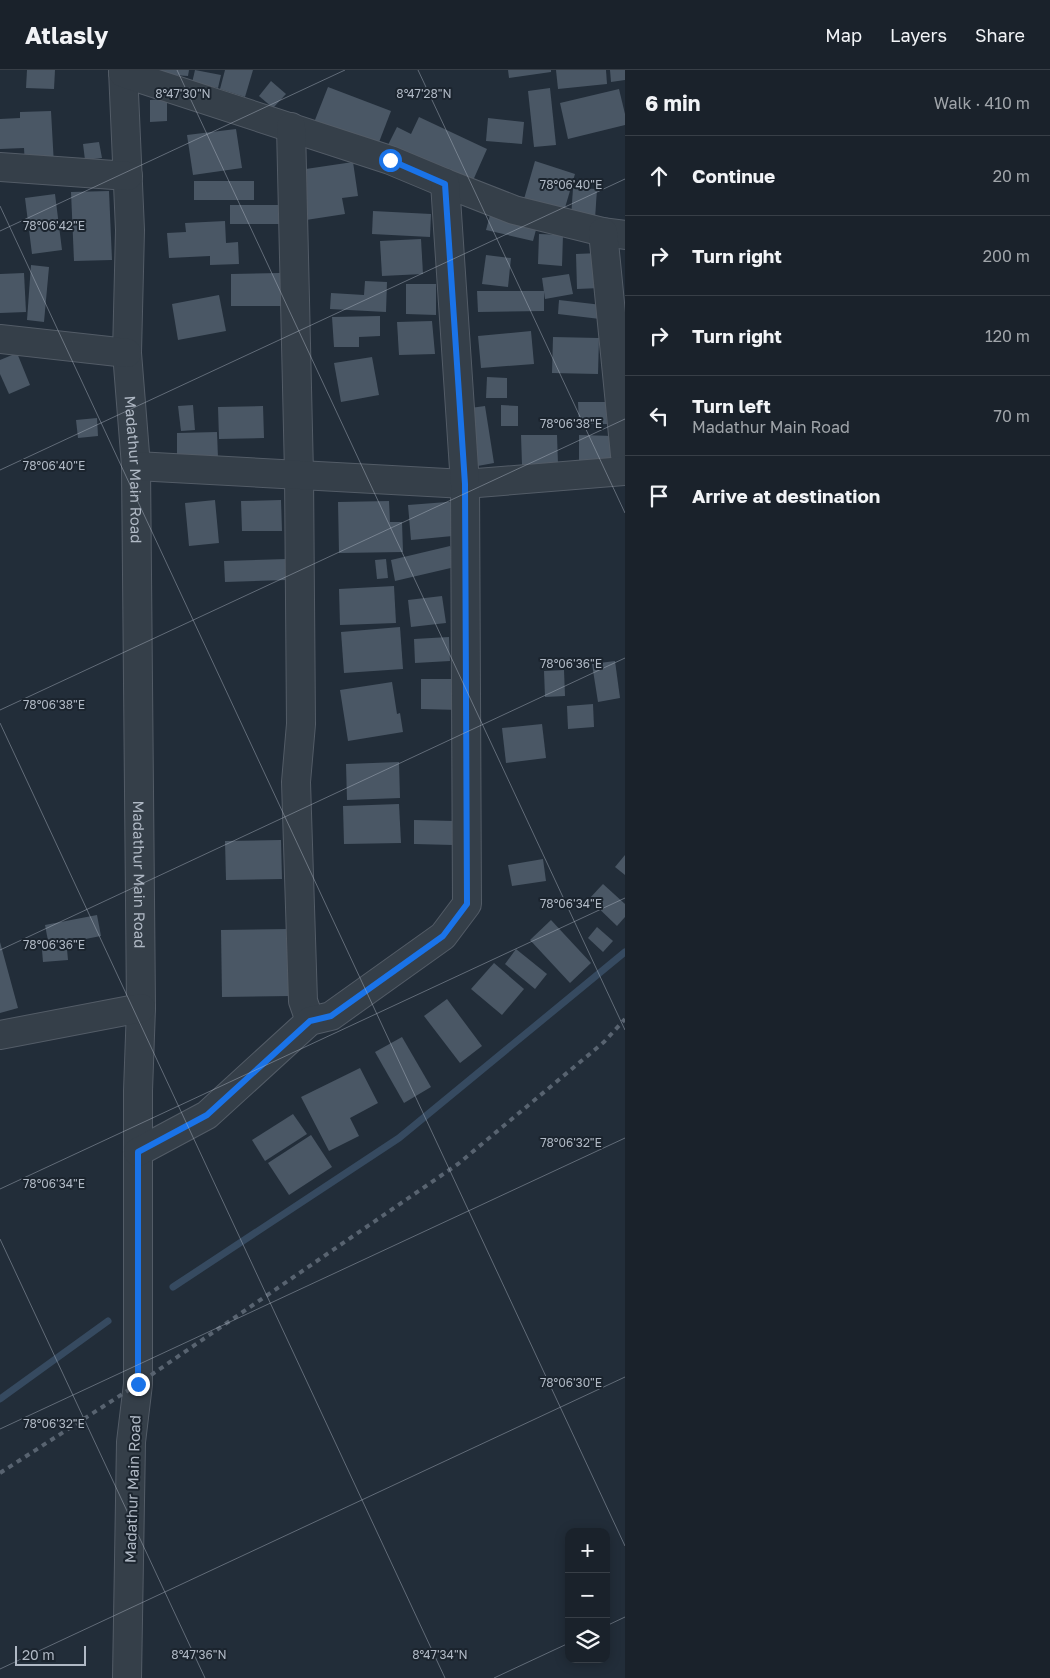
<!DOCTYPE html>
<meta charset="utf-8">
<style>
body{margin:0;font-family:"Golos Text",sans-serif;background:#272f37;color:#f1f3f6}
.controls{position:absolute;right:15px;bottom:15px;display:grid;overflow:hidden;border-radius:10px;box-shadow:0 2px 12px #0003}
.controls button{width:45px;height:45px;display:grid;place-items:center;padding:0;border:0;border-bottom:1px solid #383f47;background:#1a222b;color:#f1f3f6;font:25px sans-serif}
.scale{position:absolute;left:15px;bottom:12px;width:71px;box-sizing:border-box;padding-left:5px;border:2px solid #b0b9c5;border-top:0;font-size:14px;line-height:18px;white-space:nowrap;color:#b0b9c5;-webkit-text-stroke:4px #1b242e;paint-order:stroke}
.stop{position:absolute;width:15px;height:15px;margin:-11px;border:4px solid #1a73e8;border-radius:50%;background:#fff}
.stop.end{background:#1a73e8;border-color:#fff;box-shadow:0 1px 5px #0008}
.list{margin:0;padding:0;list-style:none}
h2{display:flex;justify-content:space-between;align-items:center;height:65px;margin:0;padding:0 20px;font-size:21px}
h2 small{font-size:16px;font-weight:400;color:#9fa4a9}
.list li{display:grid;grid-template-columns:32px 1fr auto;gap:15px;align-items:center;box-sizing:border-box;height:80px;padding:0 20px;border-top:1px solid #383f47}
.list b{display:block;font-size:19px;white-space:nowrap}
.list p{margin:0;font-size:16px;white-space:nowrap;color:#9fa4a9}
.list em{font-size:16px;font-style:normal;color:#9fa4a9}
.icon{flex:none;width:28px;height:28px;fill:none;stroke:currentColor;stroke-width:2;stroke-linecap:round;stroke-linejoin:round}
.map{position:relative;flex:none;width:625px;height:1608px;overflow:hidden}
header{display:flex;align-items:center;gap:30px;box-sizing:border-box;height:70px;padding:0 25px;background:#1a222b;border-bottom:1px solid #383f47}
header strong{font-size:24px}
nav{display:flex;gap:28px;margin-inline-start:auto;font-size:18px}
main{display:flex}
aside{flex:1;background:#1a222b}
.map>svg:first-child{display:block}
</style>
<header>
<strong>Atlasly</strong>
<nav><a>Map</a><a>Layers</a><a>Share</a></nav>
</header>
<main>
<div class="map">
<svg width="625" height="1608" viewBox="0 0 625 1608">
<rect width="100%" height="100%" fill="#222d39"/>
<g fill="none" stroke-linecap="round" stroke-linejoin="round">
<!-- stream -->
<g stroke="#364a60" stroke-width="7">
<polyline points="173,1217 399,1068 625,882"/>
<polyline points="0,1329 108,1251"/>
</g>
</g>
<!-- building -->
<g fill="#4a5765">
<polygon points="27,0 55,0 54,19 26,18"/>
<polygon points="160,0 189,0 188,6 160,4"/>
<polygon points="195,0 221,5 218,18 192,13"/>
<polygon points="225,0 253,0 245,27 220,19"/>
<polygon points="508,0 551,0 551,2 509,8"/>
<polygon points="556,0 606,0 607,14 558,19"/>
<polygon points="610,0 625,0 625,10 611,12"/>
<polygon points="271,11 286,24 273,38 259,26"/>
<polygon points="328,17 391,41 376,80 313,55"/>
<polygon points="550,18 556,75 534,77 528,21"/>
<polygon points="619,19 625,44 625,55 568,69 560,33"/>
<polygon points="167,29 167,51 150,52 150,30"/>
<polygon points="51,41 54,95 25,96 24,78 0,79 0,49 20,48 20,42"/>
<polygon points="419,47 487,79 471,115 387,77 397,57 411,64"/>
<polygon points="488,48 524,52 522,74 486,71"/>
<polygon points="236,59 242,98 193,105 187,65"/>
<polygon points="99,72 102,88 85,90 83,74"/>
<polygon points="535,91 575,104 564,141 524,129"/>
<polygon points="353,92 358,126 342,128 345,144 306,150 299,100"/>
<rect x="194" y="111" width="60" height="19"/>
<polygon points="573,118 597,119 595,149 571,148"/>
<polygon points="109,121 112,190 74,191 71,122"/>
<polygon points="55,124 62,180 32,184 25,128"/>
<rect x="230" y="135" width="60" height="19"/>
<polygon points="373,141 431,144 430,167 372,164"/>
<polygon points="490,145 537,156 533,171 486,160"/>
<polygon points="225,151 226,173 238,172 239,194 210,195 210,186 169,188 167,163 186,162 185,153"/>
<polygon points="539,164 563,165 562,196 538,194"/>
<polygon points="421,169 423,204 382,206 380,171"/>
<polygon points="599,183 600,218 577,219 576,184"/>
<polygon points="486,185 511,188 508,217 482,214"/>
<polygon points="31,195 49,197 44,252 27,250"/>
<polygon points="24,203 26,242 0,243 0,204"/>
<polygon points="280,203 281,236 231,236 231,204"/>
<polygon points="569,204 573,224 545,229 542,208"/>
<polygon points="365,211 387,212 386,242 330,239 331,223 364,225"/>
<polygon points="406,214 436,214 436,245 406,244"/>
<polygon points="477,221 544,221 544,241 478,242"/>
<polygon points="219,225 226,261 178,270 172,234"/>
<polygon points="559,230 602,235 600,249 558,244"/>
<polygon points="380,246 380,266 359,267 359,277 334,277 332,247"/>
<polygon points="432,251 435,284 399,285 397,252"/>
<polygon points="531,261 534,294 481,298 478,266"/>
<polygon points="553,267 599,268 598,304 552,303"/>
<polygon points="17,283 30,315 9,324 0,304 0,290"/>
<polygon points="372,287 379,325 341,332 334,293"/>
<polygon points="487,307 507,308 507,328 486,328"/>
<polygon points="578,332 606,332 607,354 579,354"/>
<polygon points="193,335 195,360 181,361 178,336"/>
<polygon points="501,335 518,336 518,356 501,356"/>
<polygon points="263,336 264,368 219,369 218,337"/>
<polygon points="485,336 494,393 472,397 463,339"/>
<polygon points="97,348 98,366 78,368 76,350"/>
<polygon points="217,362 218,388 177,389 177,363"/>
<polygon points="521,365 557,365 558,394 522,395"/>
<polygon points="579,365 614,366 613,394 579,393"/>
<polygon points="215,430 219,473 189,476 185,433"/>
<polygon points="281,430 282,461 242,461 241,431"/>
<polygon points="389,431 390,452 402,452 403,482 339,483 338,432"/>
<polygon points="460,431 463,465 411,470 408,435"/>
<polygon points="450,476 455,497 395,511 391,490"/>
<polygon points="286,489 287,510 225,512 224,491"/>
<polygon points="386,489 388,508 377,509 375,490"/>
<polygon points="394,516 396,553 340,555 339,519"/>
<polygon points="442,526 446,553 411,557 408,530"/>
<polygon points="400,557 403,599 344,603 341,562"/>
<polygon points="449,567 450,591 415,593 414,569"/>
<polygon points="615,591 620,628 598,632 592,594"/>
<polygon points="564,600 565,626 545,627 544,601"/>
<polygon points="421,609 460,609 460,640 421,639"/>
<polygon points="392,612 397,644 400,643 403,662 348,671 340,620"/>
<polygon points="593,634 594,657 568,659 567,636"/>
<polygon points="542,654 546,688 506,693 502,658"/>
<polygon points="399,692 400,728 347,730 346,694"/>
<polygon points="399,734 401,773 344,774 343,736"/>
<polygon points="414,750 454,751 453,775 414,774"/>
<polygon points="281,770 282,809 226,810 225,771"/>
<polygon points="625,785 625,805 615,797"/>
<polygon points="543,789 546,811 512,816 508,795"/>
<polygon points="603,814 625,834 625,847 617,856 589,829"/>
<polygon points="97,845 101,866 49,876 45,855"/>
<polygon points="551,850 591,893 570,913 530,870"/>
<polygon points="597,857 613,871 603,882 588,868"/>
<polygon points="290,859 291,926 222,927 221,860"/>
<polygon points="0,872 18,938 0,943"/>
<polygon points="67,879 68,890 43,892 42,880"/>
<polygon points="516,879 547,904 535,919 505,894"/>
<polygon points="494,893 524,919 502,945 471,919"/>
<polygon points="447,929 482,976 460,993 424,946"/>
<polygon points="402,967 431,1017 404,1033 375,982"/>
<polygon points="360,998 378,1033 350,1048 359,1066 329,1081 301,1027"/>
<polygon points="293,1044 307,1064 265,1091 252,1070"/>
<polygon points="311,1065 332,1097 289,1125 268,1093"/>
</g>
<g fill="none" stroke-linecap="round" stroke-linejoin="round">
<!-- minor casing -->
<g stroke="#535c67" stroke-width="30">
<g id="minor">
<path id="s1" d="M 123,0 L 130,160 L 127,283 L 136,396 L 141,938 L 138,1021 L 138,1314 L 131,1372 L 127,1608"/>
<polyline points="123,3 390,90 445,113 514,140 603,162 625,165"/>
<polyline points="291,57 299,404 301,654 296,712 303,931 310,951"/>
<polyline points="0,97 128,106"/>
<polyline points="603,162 625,385"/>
<polyline points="0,269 127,283"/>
<polyline points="136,396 465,414 625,401"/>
<polyline points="0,965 141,938"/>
<polyline points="138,1082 207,1045 310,951 331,946 443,866 467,834 465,414 445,113"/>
</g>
</g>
<!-- minor -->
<use href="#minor" stroke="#353f49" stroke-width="28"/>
<!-- rail -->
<polyline stroke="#586370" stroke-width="4" stroke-dasharray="5 5" stroke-linecap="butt" points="0,1403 138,1314 458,1094 604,972 625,949"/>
</g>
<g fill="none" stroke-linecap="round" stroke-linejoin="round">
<!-- route -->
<polyline stroke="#1a73e8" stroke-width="6" points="138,1314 138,1082 207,1045 310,951 331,946 443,866 467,834 465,414 445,114 390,90"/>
</g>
<!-- ticks -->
<path fill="none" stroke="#b0b9c5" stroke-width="1" stroke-opacity="0.45" d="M 177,0 L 625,960M 418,0 L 625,443M 0,136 L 625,1476M 0,161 L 345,0M 0,400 L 625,109M 0,640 L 625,349M 0,653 L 445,1608M 0,880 L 625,588M 0,1119 L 625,828M 0,1169 L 205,1608M 0,1359 L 625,1068M 606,1556 L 625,1547M 0,1599 L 625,1307M 494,1608 L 569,1573"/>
<g text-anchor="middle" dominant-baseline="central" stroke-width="4" stroke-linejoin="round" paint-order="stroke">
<!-- street labels -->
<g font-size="15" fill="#b0b9c5" stroke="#1b242e">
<text stroke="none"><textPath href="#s1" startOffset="400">Madathur Main Road</textPath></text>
<text stroke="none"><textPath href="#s1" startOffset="805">Madathur Main Road</textPath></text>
<text transform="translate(132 1419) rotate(-88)">Madathur Main Road</text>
</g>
</g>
<g font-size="12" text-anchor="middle" fill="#b0b9c5" stroke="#1b242e" stroke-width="4" stroke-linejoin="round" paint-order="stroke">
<text x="183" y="28">8°47'30"N</text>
<text x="424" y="28">8°47'28"N</text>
<text x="571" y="119">78°06'40"E</text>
<text x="54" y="160">78°06'42"E</text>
<text x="571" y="358">78°06'38"E</text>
<text x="54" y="400">78°06'40"E</text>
<text x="571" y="598">78°06'36"E</text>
<text x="54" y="639">78°06'38"E</text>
<text x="571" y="838">78°06'34"E</text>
<text x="54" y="879">78°06'36"E</text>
<text x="571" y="1077">78°06'32"E</text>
<text x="54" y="1118">78°06'34"E</text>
<text x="571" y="1317">78°06'30"E</text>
<text x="54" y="1358">78°06'32"E</text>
<text x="199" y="1589">8°47'36"N</text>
<text x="440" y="1589">8°47'34"N</text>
</g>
</svg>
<div class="controls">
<button>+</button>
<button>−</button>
<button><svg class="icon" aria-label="layers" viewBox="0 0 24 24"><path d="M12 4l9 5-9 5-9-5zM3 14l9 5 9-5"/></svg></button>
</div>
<div class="scale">20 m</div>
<div class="stop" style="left:390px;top:90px"></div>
<div class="stop end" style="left:138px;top:1314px"></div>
</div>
<aside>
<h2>6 min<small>Walk · 410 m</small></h2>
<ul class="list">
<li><svg class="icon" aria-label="ahead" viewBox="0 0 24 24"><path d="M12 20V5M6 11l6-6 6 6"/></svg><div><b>Continue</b></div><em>20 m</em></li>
<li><svg class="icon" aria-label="right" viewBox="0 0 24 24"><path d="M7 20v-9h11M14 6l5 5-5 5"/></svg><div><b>Turn right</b></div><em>200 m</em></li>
<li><svg class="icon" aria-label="right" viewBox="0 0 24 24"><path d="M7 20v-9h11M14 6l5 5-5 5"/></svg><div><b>Turn right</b></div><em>120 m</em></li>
<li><svg class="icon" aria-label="left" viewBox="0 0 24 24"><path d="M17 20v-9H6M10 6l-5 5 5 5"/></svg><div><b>Turn left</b><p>Madathur Main Road</p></div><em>70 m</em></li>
<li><svg class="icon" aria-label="arrive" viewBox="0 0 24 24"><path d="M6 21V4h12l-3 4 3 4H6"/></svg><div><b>Arrive at destination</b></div></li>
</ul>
</aside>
</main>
